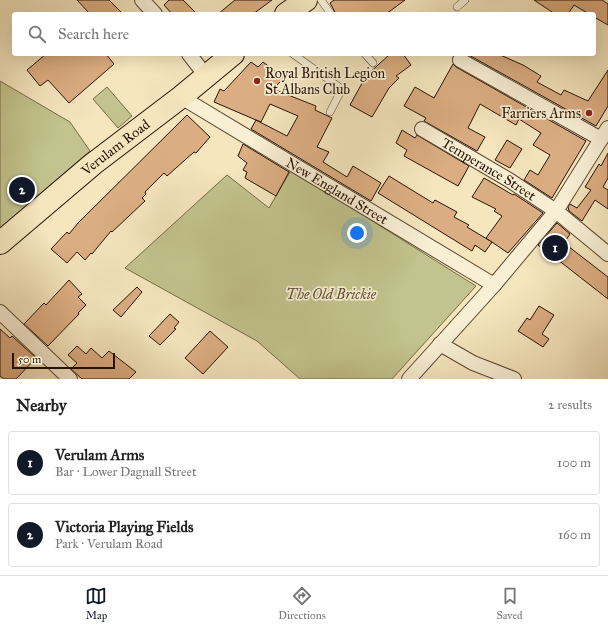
<!DOCTYPE html>
<meta charset="utf-8">
<style>
body{margin:0;font-family:"IM FELL Great Primer",serif;background:#f6f6f6;color:#222}
.scale{position:absolute;left:12px;bottom:10px;width:103px;box-sizing:border-box;padding-left:4px;border:2px solid #291303;border-top:0;font-size:11px;line-height:14px;white-space:nowrap;color:#291303;-webkit-text-stroke:3px #f8efd5;paint-order:stroke}
.you{position:absolute;left:357px;top:233px;width:14px;height:14px;margin:-10px;border:3px solid #fff;border-radius:50%;background:#1a73e8;box-shadow:0 0 0 6px #1a73e833}
.badge{display:grid;place-items:center;width:26px;height:26px;border-radius:50%;background:#111827;color:#fff;font-size:13px;font-weight:700}
.pin{position:absolute;translate:-50% -50%;border:2px solid #fff;box-shadow:0 1px 4px #0006}
.list{margin:0;padding:0;list-style:none}
h2{display:flex;justify-content:space-between;align-items:center;height:52px;margin:0;padding:0 16px;font-size:17px}
h2 small{font-size:13px;font-weight:400;color:#767676}
.list li{display:grid;grid-template-columns:26px 1fr auto;gap:12px;align-items:center;box-sizing:border-box;height:64px;margin:0 8px 8px;padding:0 8px;border:1px solid #e0e0e0;border-radius:4px}
.list b{display:block;font-size:15px;white-space:nowrap}
.list p{margin:0;font-size:13px;white-space:nowrap;color:#767676}
.list em{font-size:13px;font-style:normal;color:#767676}
.icon{flex:none;width:22px;height:22px;fill:none;stroke:currentColor;stroke-width:2;stroke-linecap:round;stroke-linejoin:round}
.map{position:relative;flex:none;width:608px;height:379px;overflow:hidden}
.search{position:absolute;background:#fff;box-shadow:0 4px 16px #0002;left:12px;right:12px;top:12px;height:44px;display:flex;align-items:center;gap:10px;box-sizing:border-box;padding:0 14px;border-radius:4px;color:#767676;font-size:15px}
.sheet{height:196px;background:#fff}
nav{display:flex;justify-content:space-around;align-items:center;box-sizing:border-box;height:56px;border-top:1px solid #e0e0e0;background:#fff;font-size:11px;color:#767676}
nav a{display:grid;justify-items:center;gap:2px}
nav .on{color:#111827}
.map>svg:first-child{display:block}
</style>
<div class="map">
<svg width="608" height="379" viewBox="0 0 608 379">
<rect width="100%" height="100%" fill="#f5e6be"/>
<filter id="stains"><feTurbulence type="fractalNoise" baseFrequency=".005" numOctaves="4"/><feColorMatrix values="0 0 0 0 .2 0 0 0 0 .09 0 0 0 0 .02 0 0 0 .5 -.17"/></filter>
<radialGradient id="worn" r=".72"><stop offset=".6" stop-color="#630" stop-opacity="0"/><stop offset="1" stop-color="#630" stop-opacity=".3"/></radialGradient>
<!-- green -->
<g fill="#c2c38e" stroke="#766b48">
<polygon points="0,81 70,122 90,151 0,228"/>
<polygon points="107,87 132,116 118,128 93,99"/>
<polygon points="291,170 476,286 392,379 300,379 257,341 125,268 227,175 269,208"/>
</g>
<!-- building -->
<g fill="#dbad82" stroke="#291303" fill-rule="evenodd">
<polygon points="77,0 109,0 123,14 90,14"/>
<polygon points="169,0 183,0 197,14 172,14 164,5"/>
<polygon points="235,0 272,0 253,14 218,14"/>
<polygon points="334,0 405,0 386,14 336,14 330,3"/>
<polygon points="534,0 602,0 608,4 608,25 594,17 594,14 589,14 574,5 568,14 555,14"/>
<polygon points="46,54 106,54 114,64 69,103 48,80 40,86 27,70"/>
<polygon points="390,54 403,54 411,65 396,76 399,78 389,88 372,117 350,105 366,76"/>
<polygon points="467,54 498,54 523,65 541,76 537,82 561,95 564,90 588,101 608,70 608,106 596,126"/>
<path d="M 251,62 L 258,67 L 263,62 L 284,78 L 273,89 L 316,106 L 315,110 L 332,118 L 317,147 L 329,152 L 323,162 L 347,177 L 353,166 L 381,183 L 371,201 L 251,129 L 256,120 L 214,102 L 220,89 L 224,91 ZM 270,104 L 298,116 L 287,136 L 256,120 L 261,122 Z"/>
<polygon points="453,64 456,67 586,141 552,198 524,180 530,170 538,175 550,155 533,145 541,133 519,119 516,125 480,104 468,128 485,137 477,151 424,121 426,118 404,106 415,87 434,98"/>
<polygon points="187,115 210,137 196,153 194,152 167,176 164,173 145,192 146,194 142,198 145,201 112,232 111,231 92,254 91,253 85,260 77,252 67,263 51,249 67,232 69,234 78,223"/>
<polygon points="402,130 415,138 417,135 469,166 458,186 404,156 407,150 396,143"/>
<polygon points="507,140 522,149 510,168 495,160"/>
<polygon points="243,144 289,172 276,196 245,178 247,172 243,170 247,163 238,156"/>
<polygon points="608,153 608,178 603,187 608,190 608,209 595,200 582,221 569,211 568,207 570,204 577,208 591,190 585,187 599,164 601,166"/>
<polygon points="389,176 433,203 435,200 457,212 454,217 469,225 467,227 492,242 485,252 475,245 472,251 378,193"/>
<polygon points="484,178 513,195 514,194 543,213 508,253 486,238 502,216 494,211 496,209 472,197"/>
<polygon points="557,223 570,234 564,243 608,277 608,299 553,256 553,257 538,245"/>
<polygon points="69,280 82,294 78,297 86,305 78,313 79,314 48,346 24,324 44,303 46,305"/>
<polygon points="137,287 142,292 121,317 113,310"/>
<polygon points="539,306 554,315 542,334 549,339 543,347 518,331 527,318 530,320"/>
<polygon points="170,314 179,322 174,328 176,329 160,345 149,336"/>
<polygon points="0,329 10,338 12,336 36,358 16,379 4,379 0,376"/>
<polygon points="210,331 228,347 203,374 185,358"/>
<polygon points="77,346 86,354 91,348 102,358 109,351 136,372 129,379 82,379 71,369 77,363 68,355"/>
</g>
<g fill="none" stroke-linecap="round" stroke-linejoin="round">
<!-- service casing -->
<g stroke="#5c4832" stroke-width="8">
<g id="service">
<polyline points="321,0 331,14"/>
<polyline points="457,7 465,0"/>
<polyline points="293,54 342,89 330,112"/>
<polyline points="365,54 373,63"/>
</g>
</g>
<!-- minor casing -->
<g stroke="#5c4832" stroke-width="16">
<g id="minor">
<polyline points="142,0 155,14"/>
<polyline points="189,54 206,76"/>
<polyline points="460,60 601,139"/>
<path id="s1" d="M 181,97 L 494,285"/>
<path id="s2" d="M 422,129 L 509,180 L 556,211 L 608,254"/>
<polyline points="0,312 70,379"/>
<polyline points="440,344 473,363 514,379"/>
<polyline points="409,379 494,285 556,211 608,128"/>
</g>
</g>
<!-- primary casing -->
<g stroke="#291303" stroke-width="24">
<g id="primary">
<polyline points="286,14 306,0"/>
<path id="s3" d="M 0,243 L 93,164 L 181,97 L 233,54"/>
</g>
</g>
<!-- service -->
<use href="#service" stroke="#f8efd5" stroke-width="7"/>
<!-- minor -->
<use href="#minor" stroke="#f8efd5" stroke-width="14"/>
<!-- primary -->
<use href="#primary" stroke="#f5e6be" stroke-width="22"/>
</g>
<!-- markers -->
<g fill="#8f2418" stroke="#f8efd5" stroke-width="1.5">
<circle cx="257" cy="81" r="4"/>
<circle cx="589" cy="113" r="4"/>
</g>
<g text-anchor="middle" dominant-baseline="central" stroke-width="3.5" stroke-linejoin="round" paint-order="stroke">
<!-- poi labels -->
<g font-size="14" fill="#291303" stroke="#f8efd5" text-anchor="start">
<text x="265" y="73">Royal British Legion<tspan x="265" dy="16">St Albans Club</tspan></text>
<text x="581" y="113" text-anchor="end">Farriers Arms</text>
</g>
<!-- street labels -->
<g font-size="14" fill="#291303" stroke="#f8efd5">
<text stroke="none"><textPath href="#s3" startOffset="150">Verulam Road</textPath></text>
<text stroke="none"><textPath href="#s2" startOffset="78">Temperance Street</textPath></text>
<text stroke="none"><textPath href="#s1" startOffset="182">New England Street</textPath></text>
</g>
<!-- park labels -->
<g font-size="14" font-style="italic" fill="#5f5134" stroke="#f8efd5">
<text x="331" y="294">The Old Brickie</text>
</g>
</g>
<rect width="100%" height="100%" filter="url(#stains)"/>
<rect width="100%" height="100%" fill="url(#worn)"/>
</svg>
<div class="scale">50 m</div>
<div class="you"></div>
<div class="pin badge" style="left:555px;top:248px">1</div>
<div class="pin badge" style="left:22px;top:190px">2</div>
<div class="search"><svg class="icon" aria-label="search" viewBox="0 0 24 24"><circle cx="10" cy="10" r="6"/><path d="M15 15l6 6"/></svg>Search here</div>
</div>
<section class="sheet">
<h2>Nearby<small>2 results</small></h2>
<ul class="list">
<li><span class="badge">1</span><div><b>Verulam Arms</b><p>Bar · Lower Dagnall Street</p></div><em>100 m</em></li>
<li><span class="badge">2</span><div><b>Victoria Playing Fields</b><p>Park · Verulam Road</p></div><em>160 m</em></li>
</ul>
</section>
<nav>
<a class="on"><svg class="icon" aria-label="map" viewBox="0 0 24 24"><path d="M3 6l6-2 6 2 6-2v14l-6 2-6-2-6 2zM9 4v14M15 6v14"/></svg>Map</a>
<a><svg class="icon" aria-label="directions" viewBox="0 0 24 24"><path d="M12 3l9 9-9 9-9-9zM9 14v-3h6M13 9l2 2-2 2"/></svg>Directions</a>
<a><svg class="icon" aria-label="saved" viewBox="0 0 24 24"><path d="M7 4h10v16l-5-4-5 4z"/></svg>Saved</a>
</nav>
